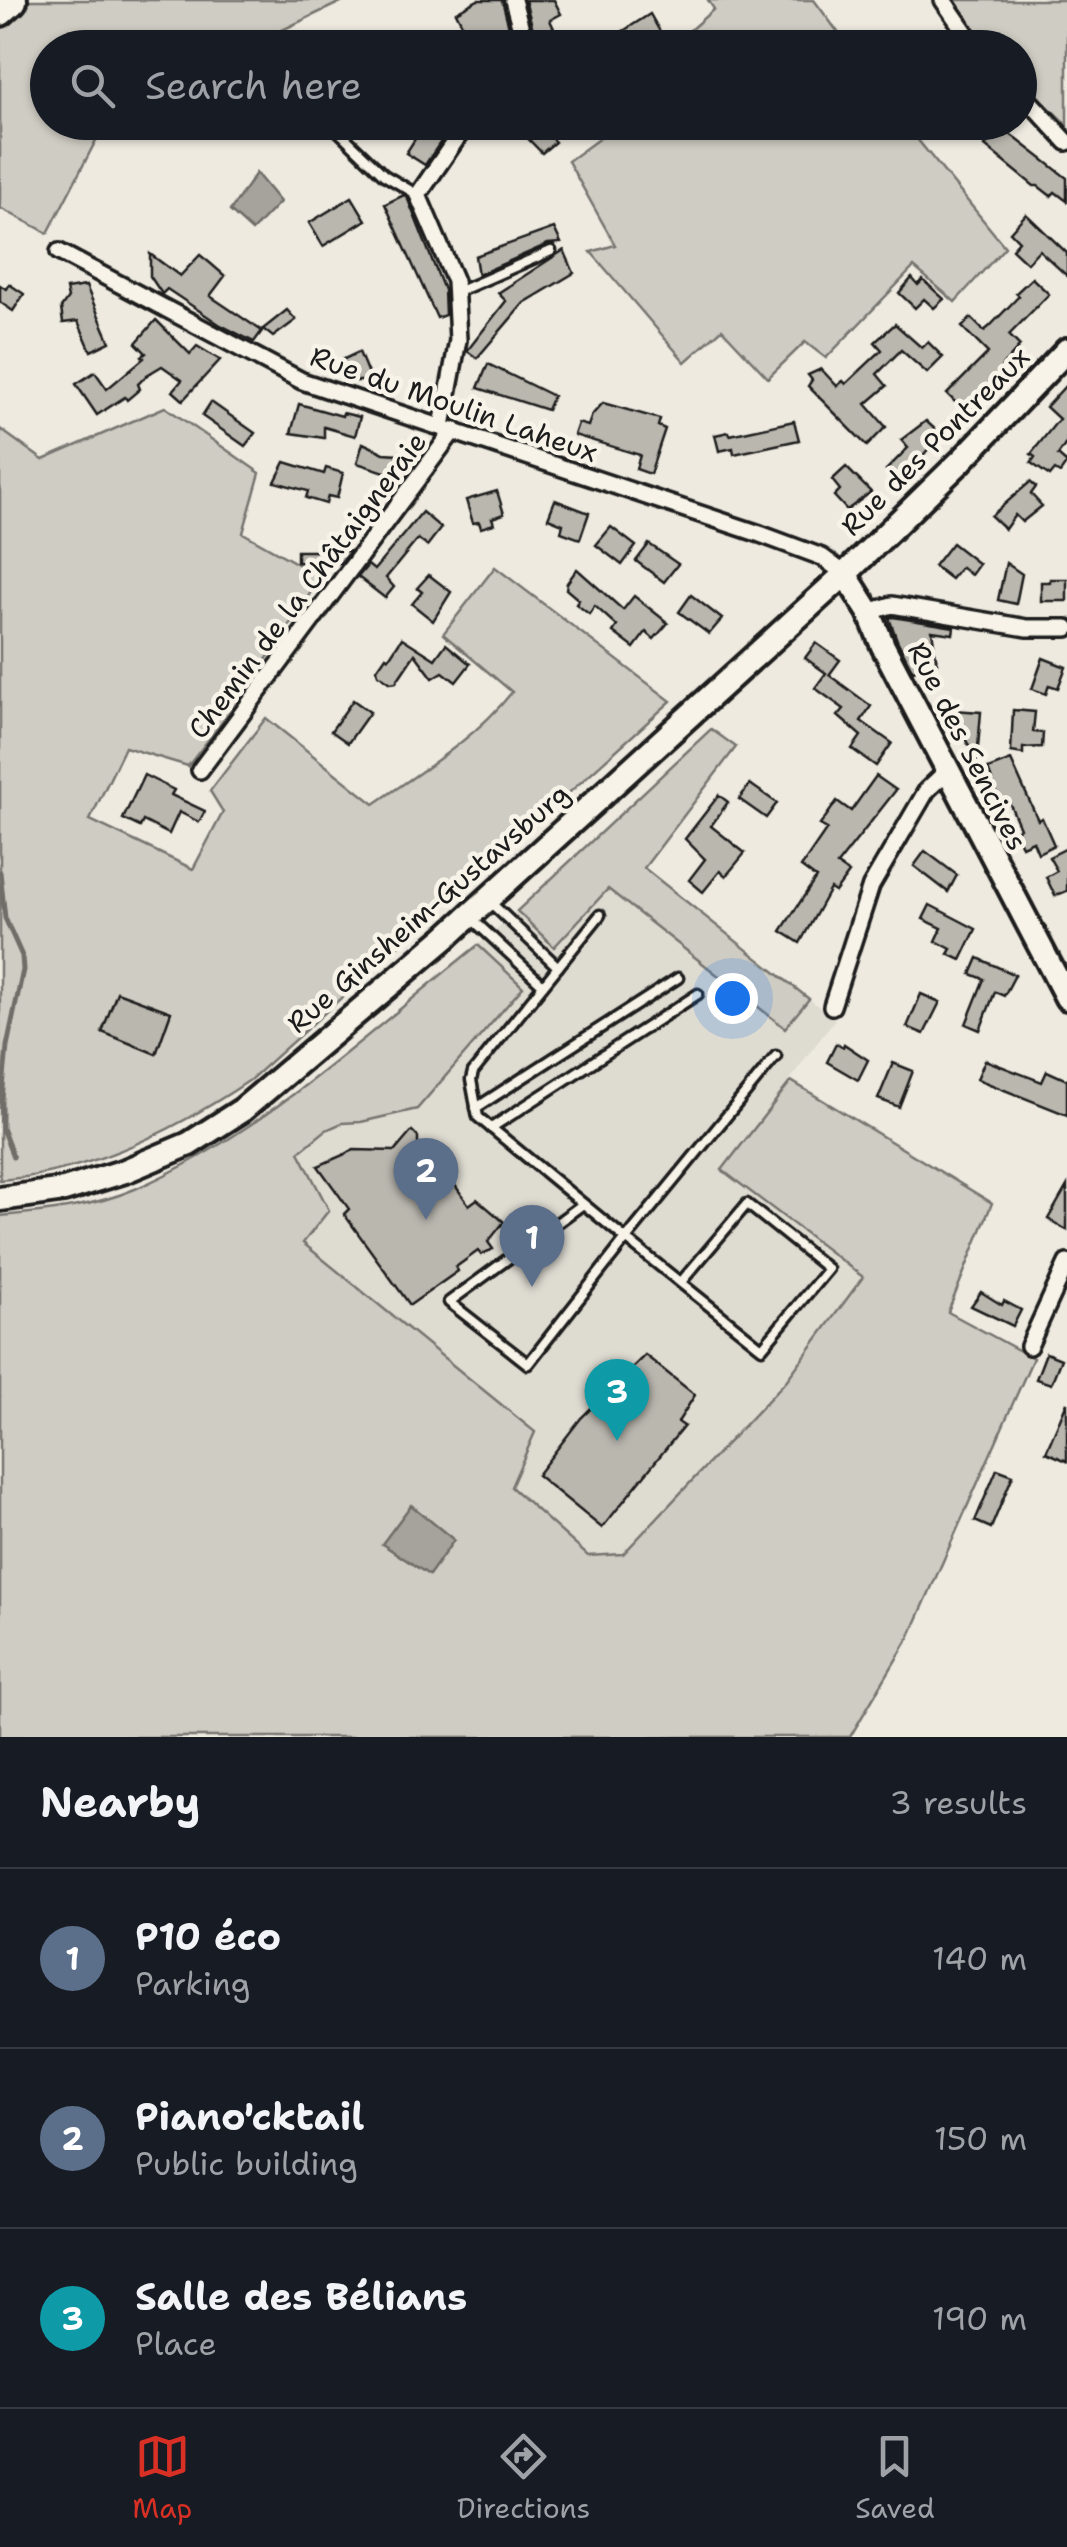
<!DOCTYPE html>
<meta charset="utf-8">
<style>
body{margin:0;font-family:"Shantell Sans",sans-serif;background:#242831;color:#f1f3f6}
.you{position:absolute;left:732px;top:998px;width:35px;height:35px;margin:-25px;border:8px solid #fff;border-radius:50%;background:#1a73e8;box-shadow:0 0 0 15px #1a73e833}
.badge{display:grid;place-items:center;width:65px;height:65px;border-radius:50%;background:#d93025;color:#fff;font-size:32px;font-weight:700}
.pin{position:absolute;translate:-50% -82px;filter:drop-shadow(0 2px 5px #0008)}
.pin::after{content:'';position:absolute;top:52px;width:35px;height:30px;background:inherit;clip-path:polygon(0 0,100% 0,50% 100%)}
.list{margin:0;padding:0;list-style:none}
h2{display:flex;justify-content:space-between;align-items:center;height:130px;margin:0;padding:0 40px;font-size:42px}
h2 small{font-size:32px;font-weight:400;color:#9ea1a6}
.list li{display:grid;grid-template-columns:65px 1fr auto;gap:30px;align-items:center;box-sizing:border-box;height:180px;padding:0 40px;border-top:2px solid #363941}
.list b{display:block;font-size:38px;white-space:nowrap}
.list p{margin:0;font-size:32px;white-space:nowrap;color:#9ea1a6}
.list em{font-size:32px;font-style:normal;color:#9ea1a6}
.icon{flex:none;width:55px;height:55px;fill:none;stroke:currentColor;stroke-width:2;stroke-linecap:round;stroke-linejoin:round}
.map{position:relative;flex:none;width:1067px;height:1737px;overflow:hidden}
.search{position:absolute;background:#171b24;box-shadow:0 2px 8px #0004;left:30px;right:30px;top:30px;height:110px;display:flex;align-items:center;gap:25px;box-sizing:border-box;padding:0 35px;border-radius:55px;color:#9ea1a6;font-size:38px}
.sheet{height:670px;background:#171b24}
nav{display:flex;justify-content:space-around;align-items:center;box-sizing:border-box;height:140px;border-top:2px solid #363941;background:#171b24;font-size:28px;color:#9ea1a6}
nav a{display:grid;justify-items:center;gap:5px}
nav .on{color:#d93025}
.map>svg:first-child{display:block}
</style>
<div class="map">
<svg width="1067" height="1737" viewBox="0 0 1067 1737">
<rect width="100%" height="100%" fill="#eeeae0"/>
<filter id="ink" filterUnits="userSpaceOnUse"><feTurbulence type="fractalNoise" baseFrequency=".01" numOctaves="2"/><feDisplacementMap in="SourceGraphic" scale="20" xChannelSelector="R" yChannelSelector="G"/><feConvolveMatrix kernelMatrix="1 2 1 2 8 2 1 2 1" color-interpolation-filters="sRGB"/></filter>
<g filter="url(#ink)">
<!-- built -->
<polygon fill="#dedbd1" points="608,888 785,1028 809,999 835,1019 722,1170 863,1277 786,1381 623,1555 588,1556 511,1487 535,1432 302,1243 298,1152 326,1130 342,1123 361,1122 522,987 478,945 517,911 554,947"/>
<!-- green -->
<g fill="#cfccc3" stroke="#767470" stroke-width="2.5">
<polygon points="0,0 345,0 247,47 48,48 48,122 105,123 48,233 0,208"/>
<polygon points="708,0 814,0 849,47 691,47 694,45 689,31 714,9"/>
<polygon points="951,0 1067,0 1067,125 1020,79 1020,48 988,47"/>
<polygon points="622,122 904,123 1005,247 955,302 914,267 826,358 805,342 768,378 722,329 685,362 591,252 615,245 568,161"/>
<path d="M 165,407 L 260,473 L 243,533 L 321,577 L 240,699 L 188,766 L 125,747 L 90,820 L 193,869 L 223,812 L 210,791 L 266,718 L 374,804 C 423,770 475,739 512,692 L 443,634 L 495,567 L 671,701 L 250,1080 C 176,1130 90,1173 0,1180 L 0,429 L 43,460 Z"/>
<polygon points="711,729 736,747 644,868 809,999 785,1028 608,889 554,947 517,911"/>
<path d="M 478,945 L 523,987 L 417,1109 L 361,1122 L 342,1123 L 326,1130 L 299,1152 L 329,1210 L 303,1243 L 535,1432 L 511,1487 L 588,1556 L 623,1554 L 786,1381 L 863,1277 L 722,1170 L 791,1081 L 992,1203 L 948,1312 L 1033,1358 L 909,1638 L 850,1737 L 0,1737 L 0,1216 C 45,1212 93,1207 135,1189 C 263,1134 370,1031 478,945 Z"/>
</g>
<!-- water -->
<g fill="#a6a39d" stroke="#6f6d69" stroke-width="2.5">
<polygon points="256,173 280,202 252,231 230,211"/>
<polygon points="411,1505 454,1540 429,1575 382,1544"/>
</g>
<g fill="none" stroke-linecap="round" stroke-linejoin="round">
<!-- stream -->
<polyline stroke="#6f6d69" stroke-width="5" points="0,872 5,918 22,956 23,970 7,1046 2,1099 2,1128 13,1157"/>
</g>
<!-- building -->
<g fill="#bab7af" stroke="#1c1c1c" stroke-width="2.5">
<polygon points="478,0 502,0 511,35 509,40 494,48 474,48 456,12"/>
<polygon points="525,0 554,0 561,14 550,20 563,48 530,48 534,33"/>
<polygon points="650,14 663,37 650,43 654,48 630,48 620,33"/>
<polygon points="512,122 536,122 555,142 542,153"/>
<polygon points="1001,127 1067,178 1067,201 1055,192 1051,196 1038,186 1034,186 985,146"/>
<polygon points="422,128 442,140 425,165 406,153"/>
<polygon points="404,195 407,197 444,290 445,315 437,318 385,204"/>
<polygon points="352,197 366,220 323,246 309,223"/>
<polygon points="1026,214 1067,253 1067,276 1039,250 1027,263 1012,249 1019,241 1010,232"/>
<polygon points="554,228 561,243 548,244 478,275 475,256"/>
<polygon points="564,250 574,273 524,303 477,358 467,351 506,301 498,293"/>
<polygon points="150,254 180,276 200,255 210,263 225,276 210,296 262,331 254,342 219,324 167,289 162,294 150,276"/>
<polygon points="912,278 918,285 923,280 944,299 934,308 924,299 915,308 899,293"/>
<polygon points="1032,278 1049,294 1009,335 1020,346 1002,366 1007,371 966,413 947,394 988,353 962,327 971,318 984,331 989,327 1019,296 1016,293"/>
<polygon points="9,284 24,294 13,311 0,302 0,285 6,289"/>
<polygon points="86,286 110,342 91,351 78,321 63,323 61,308 68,298 66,289"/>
<polygon points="287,310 296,320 273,337 263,329"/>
<polygon points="156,320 190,354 197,346 220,360 183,400 173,391 182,380 162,366 147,375 138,384 140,389 127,400 125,397 97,415 76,384 95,372 107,389 144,358 142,356 146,353 136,343"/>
<polygon points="895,324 922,348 928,342 943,357 927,373 901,350 877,374 887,386 866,404 886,427 867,446 808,386 812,380 808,375 821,369 837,386 843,381 846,384 882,350 875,342"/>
<polygon points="359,352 371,381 346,381 342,360"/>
<polygon points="488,364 553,396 547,410 478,388"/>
<polygon points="1067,384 1067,442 1058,455 1067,463 1060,473 1055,470 1050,476 1031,463 1035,457 1031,454 1059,419 1046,407"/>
<polygon points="211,402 255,433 245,446 202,416"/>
<polygon points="603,403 660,419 658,426 665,429 650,474 636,469 640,455 574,435 578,423 588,426 592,415"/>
<polygon points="299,404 342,416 343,413 360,417 355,436 324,427 324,438 291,433"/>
<polygon points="794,421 799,440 734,454 733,448 719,451 715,435 729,432 730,435"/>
<polygon points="926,421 940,434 900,485 886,470 908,448 901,440"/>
<polygon points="363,443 384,453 398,454 391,474 357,463"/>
<polygon points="285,462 324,474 326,468 343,473 337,498 328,496 326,504 306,498 308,491 275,482"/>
<polygon points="846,467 871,492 847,510 834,496 840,490 832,480"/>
<polygon points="1030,482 1036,487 1031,494 1042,506 1022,522 1015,515 1005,529 991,516"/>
<polygon points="497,491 504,514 492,518 494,524 481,528 479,522 473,523 466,500"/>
<polygon points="555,500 589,513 580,539 561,532 563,524 548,518"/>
<polygon points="422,512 441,528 427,546 418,539 386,578 394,587 385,598 358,577 368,565 374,570"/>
<polygon points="611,527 636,546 622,565 596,545"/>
<polygon points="952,543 979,564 971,575 961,567 951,579 934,566"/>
<polygon points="649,544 678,564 664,582 636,561"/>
<polygon points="297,551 350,551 340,563 297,562"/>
<polygon points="1006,563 1022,574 1016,604 998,600"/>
<polygon points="577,569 623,610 634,596 668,623 654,639 646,632 634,648 613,632 617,626 595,606 589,614 576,604 579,600 566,589 567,583"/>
<polygon points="429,575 451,592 433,621 412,604 422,592 417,588"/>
<polygon points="1050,579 1067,579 1067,601 1041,601 1041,582 1050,582"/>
<polygon points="691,595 722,619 709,634 679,612"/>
<polygon points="893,617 954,627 953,634 932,631 937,663 913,671 897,640 889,618"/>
<polygon points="402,638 435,659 446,644 470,664 456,682 443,672 433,678 415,654 396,682 391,683 378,674 377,669 386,656 389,658"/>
<polygon points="816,643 840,660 829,675 871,706 861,721 892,743 876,766 852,749 861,736 838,716 844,709 815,688 826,673 805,658"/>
<polygon points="1043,658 1066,667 1058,688 1049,685 1046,694 1032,689"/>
<polygon points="353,700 370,712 348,743 331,731"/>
<polygon points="953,710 981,712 977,759 961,732 952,731"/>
<polygon points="1013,710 1035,712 1033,732 1043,733 1042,747 1023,748 1023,754 1011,752"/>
<polygon points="1011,760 1038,820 1042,818 1054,845 1038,853 1033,841 1022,846 1015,831 1020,828 1009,802 1002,806 988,769"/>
<polygon points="144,775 174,790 171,795 205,811 199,822 179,812 169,834 143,821 140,827 123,819"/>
<polygon points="876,776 896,790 837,865 849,873 835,892 830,889 800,943 781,931 816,878 801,867 827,829 820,825 837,801 851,811"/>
<polygon points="750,784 777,803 766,818 739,799"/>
<polygon points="719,795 728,802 711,826 745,853 726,876 720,871 703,892 689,880 705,859 685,839"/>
<polygon points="1067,848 1067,891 1055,896 1046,877 1057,871 1049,857"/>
<polygon points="925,851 957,875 948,892 914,866"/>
<polygon points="930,905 976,929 961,960 948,954 951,949 936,941 942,928 923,919"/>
<polygon points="978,958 1015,975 1004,996 995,992 980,1030 966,1024 984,979 971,974"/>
<polygon points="117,992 171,1012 156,1054 102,1032"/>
<polygon points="921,994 940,1002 924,1034 907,1027"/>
<polygon points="836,1044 843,1047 844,1044 868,1060 858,1080 827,1062"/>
<polygon points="985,1060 1042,1082 1047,1071 1067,1080 1067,1115 977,1079"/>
<polygon points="893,1063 913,1071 899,1107 878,1099"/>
<polygon points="412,1131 418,1137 418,1144 434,1156 469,1205 477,1199 504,1222 488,1242 493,1249 481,1255 478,1251 456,1267 458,1271 410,1305 344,1214 349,1209 318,1166 354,1150 395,1151"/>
<polygon points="1067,1186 1067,1230 1048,1219"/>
<polygon points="981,1292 1002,1305 1004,1301 1021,1310 1013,1326 971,1306"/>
<polygon points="1046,1353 1061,1359 1051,1384 1036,1379"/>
<polygon points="645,1355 695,1395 678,1422 684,1426 602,1528 537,1475 581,1418"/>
<polygon points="1067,1402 1067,1461 1046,1452"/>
<polygon points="997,1469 1013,1475 991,1528 975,1521"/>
</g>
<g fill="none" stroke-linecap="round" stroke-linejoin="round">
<!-- lane casing -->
<g stroke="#1c1c1c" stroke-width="15">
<g id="lane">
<polyline points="329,122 384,175 418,195"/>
<polyline points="455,293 551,251"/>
<polyline points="489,901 558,967"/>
<polyline points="600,915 473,1072 471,1080 478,1117 626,1239 776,1056"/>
<polyline points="472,919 543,985"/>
<polyline points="476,1108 678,978"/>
<polyline points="491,1128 698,994"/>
<polyline points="583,1204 449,1302 528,1364 626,1239 762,1348 828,1269 747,1204 681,1282"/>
</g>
</g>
<!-- street casing -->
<g stroke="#1c1c1c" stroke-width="22">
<g id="street">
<polyline points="513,0 523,36 518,48"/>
<polyline points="943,0 976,48"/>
<polyline points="1020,91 1067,142"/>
<polyline points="59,252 302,381 760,534 822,557 845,574"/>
<polyline points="442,426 458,340 455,281 418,195 468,122"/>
<polyline points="869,612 892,605 1027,628 1067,628"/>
<polyline points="200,770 454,430"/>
<polyline points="832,1006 871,886 927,790 948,770"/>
<polyline points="1029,1346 1067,1263"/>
</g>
</g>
<!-- secondary casing -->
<g stroke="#1c1c1c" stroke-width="30">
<g id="secondary">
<polyline points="845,574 869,612 883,646 1067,998"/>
<polyline points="0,1199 64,1190 125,1171 189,1144 242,1110 445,938 845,574 962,460 1067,350"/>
</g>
</g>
<!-- highway casing -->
<g stroke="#1c1c1c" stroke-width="38">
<polyline id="highway" points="0,10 11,0"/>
</g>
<!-- lane -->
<use href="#lane" stroke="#f7f3e8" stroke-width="8"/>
<!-- street -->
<use href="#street" stroke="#f7f3e8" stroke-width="15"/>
<!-- secondary -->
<use href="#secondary" stroke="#f7f3e8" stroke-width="22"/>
<!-- highway -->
<use href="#highway" stroke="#f7f3e8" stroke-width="30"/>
</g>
</g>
<g text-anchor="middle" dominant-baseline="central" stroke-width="9" stroke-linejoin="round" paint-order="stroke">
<!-- street labels -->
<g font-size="28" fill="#1c1c1c" stroke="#f7f3e8">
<text transform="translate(454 404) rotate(19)">Rue du Moulin Laheux</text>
<text transform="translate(935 441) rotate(-45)">Rue des Pontreaux</text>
<text transform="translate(307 585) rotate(-53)">Chemin de la Châtaigneraie</text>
<text transform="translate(968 746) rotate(63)">Rue des Sencives</text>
<text transform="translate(428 908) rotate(-41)">Rue Ginsheim-Gustavsburg</text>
</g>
</g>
</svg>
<div class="you"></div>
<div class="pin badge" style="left:532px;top:1287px;background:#5c6f8a">1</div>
<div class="pin badge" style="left:426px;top:1220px;background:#5c6f8a">2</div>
<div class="pin badge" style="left:617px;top:1441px;background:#0f9aa8">3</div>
<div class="search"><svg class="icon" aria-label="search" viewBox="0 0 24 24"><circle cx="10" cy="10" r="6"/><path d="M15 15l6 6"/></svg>Search here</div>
</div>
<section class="sheet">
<h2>Nearby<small>3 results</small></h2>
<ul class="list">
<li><span class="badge" style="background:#5c6f8a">1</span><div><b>P10 éco</b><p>Parking</p></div><em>140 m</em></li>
<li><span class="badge" style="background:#5c6f8a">2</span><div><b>Piano'cktail</b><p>Public building</p></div><em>150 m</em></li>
<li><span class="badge" style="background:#0f9aa8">3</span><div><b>Salle des Bélians</b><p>Place</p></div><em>190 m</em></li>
</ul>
</section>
<nav>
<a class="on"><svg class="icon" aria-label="map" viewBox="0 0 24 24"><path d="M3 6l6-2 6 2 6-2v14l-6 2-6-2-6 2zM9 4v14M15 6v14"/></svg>Map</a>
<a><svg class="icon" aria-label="directions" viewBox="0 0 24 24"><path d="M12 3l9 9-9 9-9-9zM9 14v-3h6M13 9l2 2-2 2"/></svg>Directions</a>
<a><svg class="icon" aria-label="saved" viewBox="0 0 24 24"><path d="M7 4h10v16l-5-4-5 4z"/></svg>Saved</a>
</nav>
